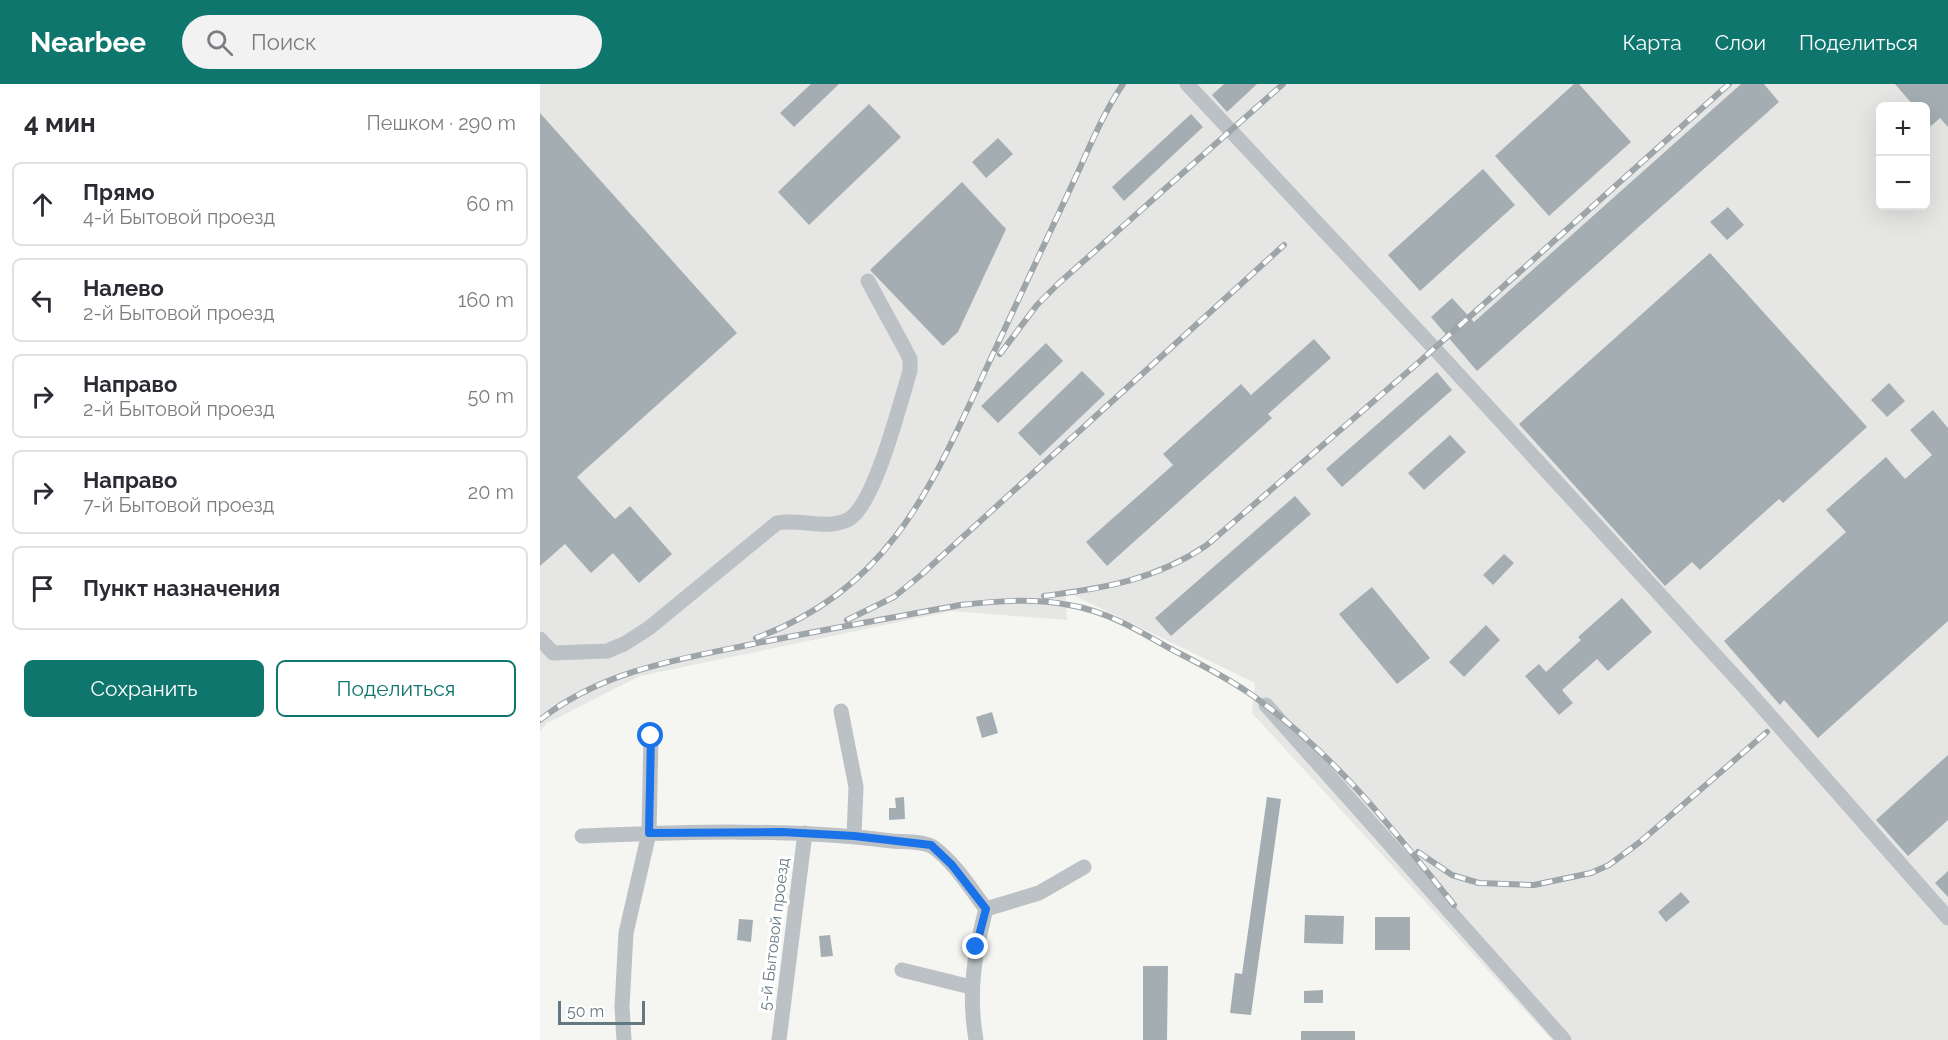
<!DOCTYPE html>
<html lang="ru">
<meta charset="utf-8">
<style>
body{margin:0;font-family:Raleway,sans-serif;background:#f2f2f3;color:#2b2b33}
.controls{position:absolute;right:18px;top:18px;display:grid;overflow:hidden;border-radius:9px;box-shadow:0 6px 24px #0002}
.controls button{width:54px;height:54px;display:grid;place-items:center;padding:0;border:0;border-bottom:2px solid #e1e1e2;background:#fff;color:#2b2b33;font:30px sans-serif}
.scale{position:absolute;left:18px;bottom:15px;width:87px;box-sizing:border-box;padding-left:6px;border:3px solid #647882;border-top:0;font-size:16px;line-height:21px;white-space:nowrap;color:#647882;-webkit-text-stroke:4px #fff;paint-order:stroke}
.stop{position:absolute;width:18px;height:18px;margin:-14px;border:4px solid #1a73e8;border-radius:50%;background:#fff}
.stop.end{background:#1a73e8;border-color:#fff;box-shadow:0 2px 6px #0008}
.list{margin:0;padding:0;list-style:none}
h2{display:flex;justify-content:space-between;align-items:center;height:78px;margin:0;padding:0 24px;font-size:26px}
h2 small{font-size:20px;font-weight:400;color:#7c7c81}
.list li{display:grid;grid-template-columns:39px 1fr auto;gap:18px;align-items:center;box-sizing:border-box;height:84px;margin:0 12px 12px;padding:0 12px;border:2px solid #e1e1e2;border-radius:9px}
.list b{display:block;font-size:22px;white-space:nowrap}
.list p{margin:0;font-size:20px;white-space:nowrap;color:#7c7c81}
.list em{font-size:20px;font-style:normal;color:#7c7c81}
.actions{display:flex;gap:12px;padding:18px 24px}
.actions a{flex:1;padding:14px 0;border:2px solid #0f766e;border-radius:9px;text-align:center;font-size:21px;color:#0f766e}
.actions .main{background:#0f766e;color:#fff}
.icon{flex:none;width:33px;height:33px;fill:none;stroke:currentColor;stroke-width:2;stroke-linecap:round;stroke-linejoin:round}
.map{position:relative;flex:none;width:1408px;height:956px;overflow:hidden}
header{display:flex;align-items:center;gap:36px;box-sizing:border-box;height:84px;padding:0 30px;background:#0f766e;color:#fff}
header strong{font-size:28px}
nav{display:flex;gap:33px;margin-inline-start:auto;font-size:21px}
.search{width:420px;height:54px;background:#f2f2f3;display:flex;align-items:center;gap:15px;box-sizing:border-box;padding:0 21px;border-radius:33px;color:#7c7c81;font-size:22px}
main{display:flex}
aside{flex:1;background:#fff}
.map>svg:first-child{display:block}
</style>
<header>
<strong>Nearbee</strong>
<div class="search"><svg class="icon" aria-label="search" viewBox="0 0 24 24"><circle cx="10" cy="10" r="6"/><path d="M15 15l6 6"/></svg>Поиск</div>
<nav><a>Карта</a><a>Слои</a><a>Поделиться</a></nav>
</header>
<main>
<aside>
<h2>4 мин<small>Пешком · 290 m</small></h2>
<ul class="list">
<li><svg class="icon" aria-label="ahead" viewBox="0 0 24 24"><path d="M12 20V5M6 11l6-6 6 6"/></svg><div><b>Прямо</b><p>4-й Бытовой проезд</p></div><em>60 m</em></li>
<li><svg class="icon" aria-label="left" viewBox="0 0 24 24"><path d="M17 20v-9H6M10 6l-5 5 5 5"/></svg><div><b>Налево</b><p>2-й Бытовой проезд</p></div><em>160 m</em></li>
<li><svg class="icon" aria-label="right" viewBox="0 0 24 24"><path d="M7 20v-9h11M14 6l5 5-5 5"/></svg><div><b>Направо</b><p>2-й Бытовой проезд</p></div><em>50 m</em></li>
<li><svg class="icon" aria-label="right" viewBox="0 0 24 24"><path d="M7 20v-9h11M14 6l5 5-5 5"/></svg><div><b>Направо</b><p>7-й Бытовой проезд</p></div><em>20 m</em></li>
<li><svg class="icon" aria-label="arrive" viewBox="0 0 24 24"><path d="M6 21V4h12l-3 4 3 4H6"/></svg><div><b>Пункт назначения</b></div></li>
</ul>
<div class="actions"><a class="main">Сохранить</a><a>Поделиться</a></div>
</aside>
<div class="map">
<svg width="1408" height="956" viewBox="0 0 1408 956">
<rect width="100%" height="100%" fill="#f5f5f1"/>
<!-- built -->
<path fill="#e6e6e5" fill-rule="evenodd" d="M 0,0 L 1408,0 L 1408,956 L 1012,956 L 712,629 L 715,599 L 525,507 L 527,536 L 412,527 L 100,592 L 7,639 L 0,647 ZM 1340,22 L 1386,22 L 1386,122 L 1340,122 Z"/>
<!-- building -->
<g fill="#a4aeb2">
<polygon points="271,0 299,0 254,43 240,29"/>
<polygon points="684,0 717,0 687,28 672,11"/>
<polygon points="1034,0 1039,0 1091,58 1009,132 955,72"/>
<polygon points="1201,0 1224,0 1239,18 937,287 891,233 912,214 934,238"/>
<polygon points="1355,0 1408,0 1408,43 1400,34 1391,42 1386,35 1386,22 1374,22"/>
<polygon points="329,20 361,53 269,141 238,108"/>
<polygon points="0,29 197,249 37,393 75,435 90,422 132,470 99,499 73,469 51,489 25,460 0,482"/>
<polygon points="651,30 663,43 584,117 572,103"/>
<polygon points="458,54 473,70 446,94 432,78"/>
<polygon points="943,85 975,121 880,207 848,171"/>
<polygon points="422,98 466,145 418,248 403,262 330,186"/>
<polygon points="1188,123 1204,141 1187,156 1170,138"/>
<polygon points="1170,169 1327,343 1243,419 1239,415 1160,486 1152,478 1125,502 979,340"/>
<polygon points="774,255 791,274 728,330 732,334 567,482 546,458 633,381 623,370 701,300 711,311"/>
<polygon points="506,259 523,277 458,339 441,322"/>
<polygon points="542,287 565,310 500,372 478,349"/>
<polygon points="897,288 912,306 802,403 786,385"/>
<polygon points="1349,299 1365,317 1347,333 1331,316"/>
<polygon points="1393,326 1408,344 1408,537 1278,654 1244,616 1240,621 1184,557 1306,448 1286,426 1346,373 1365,395 1392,371 1370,346"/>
<polygon points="910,351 926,368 884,406 868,389"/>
<polygon points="755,412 771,430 631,552 615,534"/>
<polygon points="964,470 974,479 953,501 943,491"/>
<polygon points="832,503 890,574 857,600 799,530"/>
<polygon points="1082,514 1112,548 1068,587 1057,575 1022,606 1033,619 1019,631 985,592 999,580 1006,588 1041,556 1038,553"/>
<polygon points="946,541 960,556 924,593 909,578"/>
<polygon points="452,628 458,649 442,654 436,633"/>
<polygon points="1408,671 1408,736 1368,772 1336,736"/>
<polygon points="364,713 365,735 349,736 349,724 356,724 355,714"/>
<polygon points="727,713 741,715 711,931 690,929 695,889 702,890"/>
<polygon points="1408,787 1408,813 1395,799"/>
<polygon points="1141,808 1150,818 1126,838 1118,828"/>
<polygon points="765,831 804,832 803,860 764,859"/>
<rect x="835" y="833" width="35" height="33"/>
<polygon points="199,835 213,836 211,858 197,856"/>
<polygon points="290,851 293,872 281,873 279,852"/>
<polygon points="603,882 628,882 627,956 603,956"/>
<polygon points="783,906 783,919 764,919 764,907"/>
<rect x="761" y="947" width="54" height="9"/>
</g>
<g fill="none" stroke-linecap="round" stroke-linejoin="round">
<!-- minor -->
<g stroke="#bbc1c4" stroke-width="15">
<polyline points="647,0 894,264 1209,608 1408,834"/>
<path d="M 0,555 L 13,569 L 67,567 L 84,560 L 109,544 L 237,439 C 259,434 288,447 309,435 C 335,420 360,319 370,287 L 370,275 L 365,265 L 328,197"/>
<polyline points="726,621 1024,956"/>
<polyline points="301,627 316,703 314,752"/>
<path d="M 42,752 C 146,748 249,744 352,757 C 364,758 384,757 393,763 C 415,779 430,804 446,825"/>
<polyline points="362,886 431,903"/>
<polyline points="84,956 82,923 86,849 109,749 111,652"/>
<polyline points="239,956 265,749"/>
<path d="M 436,956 C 428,910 434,870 446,825 L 499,809 L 544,783"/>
</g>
<!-- rail casing -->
<g stroke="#9da5a9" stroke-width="6">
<g id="rail">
<polyline points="460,270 497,221 519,199 743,0"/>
<path d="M 504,512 C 565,504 615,496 667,461 L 878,279 L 1189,0"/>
<polyline points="307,536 354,513 381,491 744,161"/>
<path d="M 216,554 C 349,505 390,406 445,287 C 474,225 503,163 532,101 C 548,67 562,31 583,0"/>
<path d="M 0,636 C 61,587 139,575 213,560 C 282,546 351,534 420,521 C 457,517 493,514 529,521 C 566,527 598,546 629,564 C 656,578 684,592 709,609 C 791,666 852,744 914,821"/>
<polyline points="878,768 912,791 939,799 994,801 1051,789 1069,781 1100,758 1227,648"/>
</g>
</g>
<!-- rail -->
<use href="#rail" stroke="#fff" stroke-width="4" stroke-dasharray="11" stroke-linecap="butt"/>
</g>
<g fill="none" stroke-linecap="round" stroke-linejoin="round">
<!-- route -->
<polyline stroke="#1a73e8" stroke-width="8" points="111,652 109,749 242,748 314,752 391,761 412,781 446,825 436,863"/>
</g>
<g text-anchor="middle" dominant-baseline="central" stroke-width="6" stroke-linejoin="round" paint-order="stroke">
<!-- street labels -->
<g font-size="16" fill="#647882" stroke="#fff">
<text transform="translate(234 850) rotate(-83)">5-й Бытовой проезд</text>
</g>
</g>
</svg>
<div class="controls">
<button>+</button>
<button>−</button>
</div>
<div class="scale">50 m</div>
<div class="stop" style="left:111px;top:652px"></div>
<div class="stop end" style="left:436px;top:863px"></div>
</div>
</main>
